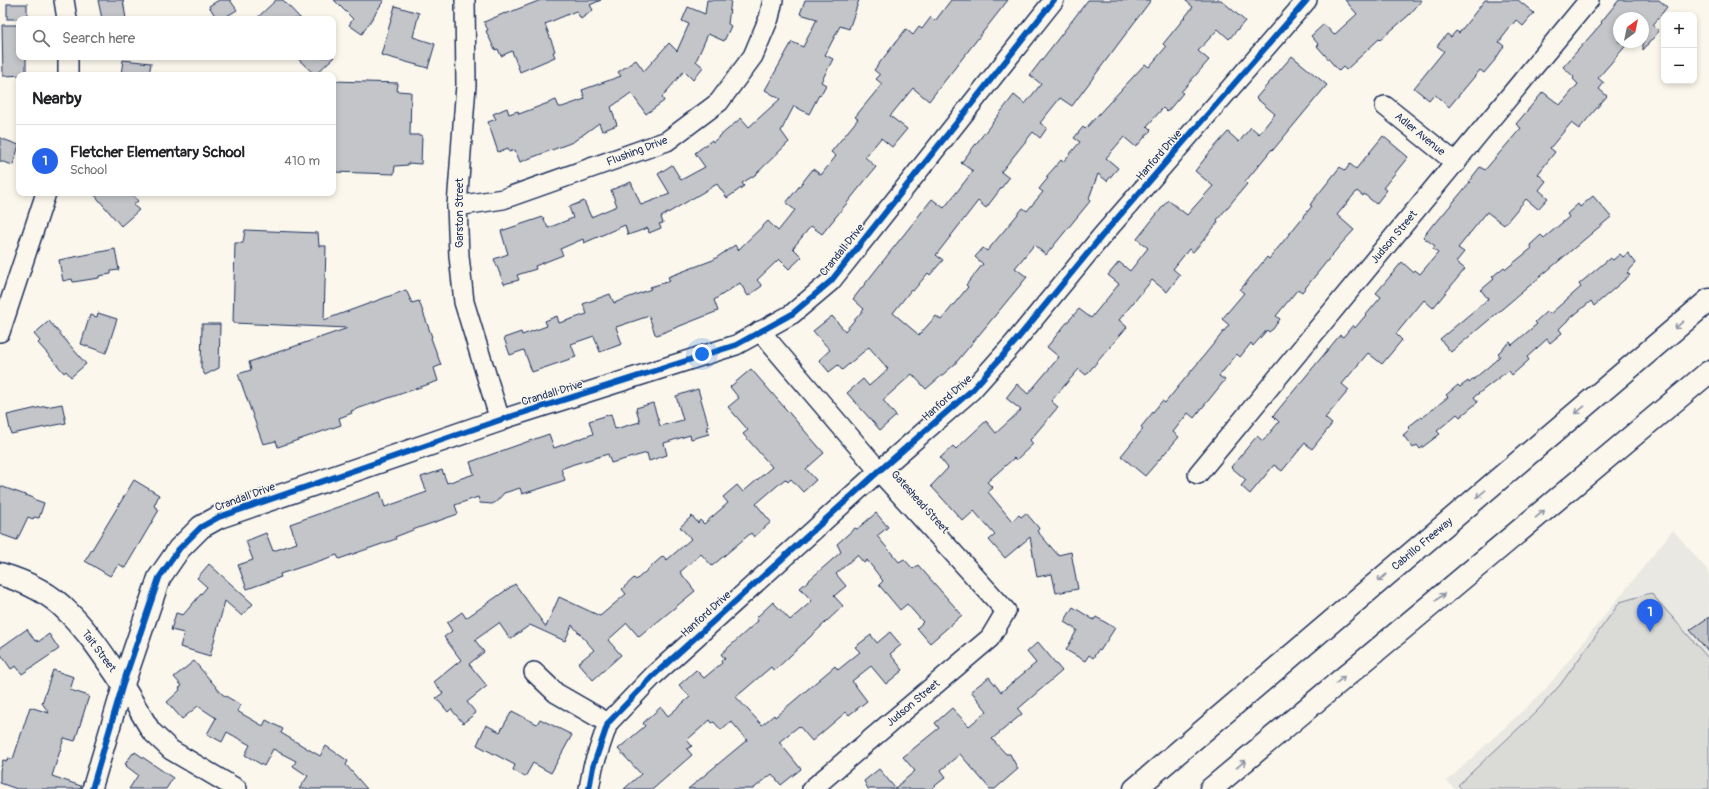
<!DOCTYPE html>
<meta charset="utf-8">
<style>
body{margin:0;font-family:Pangolin,sans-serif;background:#f6f6f6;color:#202124}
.controls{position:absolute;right:12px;top:12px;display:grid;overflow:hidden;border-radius:8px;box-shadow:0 2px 6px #0003}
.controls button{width:36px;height:36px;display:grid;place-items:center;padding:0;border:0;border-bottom:1px solid #e0e0e0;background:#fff;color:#202124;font:20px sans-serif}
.compass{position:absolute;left:1613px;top:12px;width:36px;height:36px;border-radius:50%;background:#fff;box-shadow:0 2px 6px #0003;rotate:33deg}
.you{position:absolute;left:702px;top:354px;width:14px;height:14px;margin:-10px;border:3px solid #fff;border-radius:50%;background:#1a73e8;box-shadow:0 0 0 6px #1a73e833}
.badge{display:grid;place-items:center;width:26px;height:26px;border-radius:50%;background:#2563eb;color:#fff;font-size:13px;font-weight:700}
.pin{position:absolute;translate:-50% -33px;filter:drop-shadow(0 1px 2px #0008)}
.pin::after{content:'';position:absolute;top:21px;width:14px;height:12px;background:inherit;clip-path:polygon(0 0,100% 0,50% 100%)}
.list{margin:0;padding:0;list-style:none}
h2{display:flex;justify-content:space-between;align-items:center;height:52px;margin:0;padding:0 16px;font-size:17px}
h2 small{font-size:13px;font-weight:400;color:#757577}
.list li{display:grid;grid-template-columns:26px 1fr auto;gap:12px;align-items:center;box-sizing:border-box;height:72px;padding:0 16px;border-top:1px solid #e0e0e0}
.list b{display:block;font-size:15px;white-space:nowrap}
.list p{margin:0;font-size:13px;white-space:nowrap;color:#757577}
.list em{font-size:13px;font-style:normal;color:#757577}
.icon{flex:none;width:22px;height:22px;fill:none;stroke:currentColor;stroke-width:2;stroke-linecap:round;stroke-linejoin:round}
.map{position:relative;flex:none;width:1709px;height:789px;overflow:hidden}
.search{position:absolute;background:#fff;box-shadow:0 2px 6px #0003;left:16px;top:16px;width:320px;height:44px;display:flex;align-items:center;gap:10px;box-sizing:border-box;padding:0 14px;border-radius:8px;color:#757577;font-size:15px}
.panel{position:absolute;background:#fff;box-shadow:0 2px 6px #0003;left:16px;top:72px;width:320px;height:124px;border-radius:8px}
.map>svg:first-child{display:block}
</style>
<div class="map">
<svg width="1709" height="789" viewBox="0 0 1709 789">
<rect width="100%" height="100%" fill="#fbf7ec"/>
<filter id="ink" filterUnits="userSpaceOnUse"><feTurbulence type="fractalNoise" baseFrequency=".025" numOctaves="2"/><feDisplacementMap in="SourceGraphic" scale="8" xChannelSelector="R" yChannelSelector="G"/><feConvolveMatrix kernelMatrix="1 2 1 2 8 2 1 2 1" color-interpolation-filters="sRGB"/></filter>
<g filter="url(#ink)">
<!-- built -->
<polygon fill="#eae8e2" points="1673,530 1709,572 1709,789 1454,789 1447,781 1544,691"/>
<!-- green -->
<polygon fill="#dadad7" stroke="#7a849a" points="1651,593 1709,659 1709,789 1462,789 1458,785 1537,711 1560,685 1620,602"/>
<!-- building -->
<g fill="#c3c5c9" stroke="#1b2f5e">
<polygon points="98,0 123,0 126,19 102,19"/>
<polygon points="219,0 230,0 237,10 222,19 217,19 209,6"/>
<polygon points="276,0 283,0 301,19 256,19"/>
<polygon points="334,0 384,0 362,34 349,25 353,19"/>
<polygon points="541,0 601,0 590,5 593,10 581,19 576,11 545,24 555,51 553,52 555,57 520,72 512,51 501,56 498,49 495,50 486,31 488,30 484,22 505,13 505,14"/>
<polygon points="707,0 731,0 728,24 731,26 724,41 708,34 696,61 703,67 693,80 684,71 662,97 664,101 646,114 631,93 611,107 617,125 602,131 599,123 573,142 520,162 515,150 509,152 508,148 498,152 488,122 496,119 493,114 507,108 509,114 518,111 519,114 556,100 559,107 562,107 585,99 582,90 621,76 618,72 636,60 644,71 669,43 677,51 689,24 682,21 688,7 705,14"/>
<polygon points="805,0 859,0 849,29 840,26 825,55 833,59 821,82 826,85 820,96 819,95 809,114 794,106 781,131 789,142 755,175 742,183 744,186 727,198 717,184 661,217 663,223 659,224 661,228 649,233 648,228 628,235 625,225 584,243 583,239 560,249 563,255 535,266 536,269 517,275 519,280 504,284 494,259 508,254 501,231 543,217 548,228 573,218 569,207 584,201 591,217 617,206 611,190 631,182 641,205 670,194 658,174 672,165 681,180 705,167 695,153 712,140 713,142 741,118 749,127 780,99 765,90 792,42 803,47 817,19 800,14"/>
<polygon points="951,0 1008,0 929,101 913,88 890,116 907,129 892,147 881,138 865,157 876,167 822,234 811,226 793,248 802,257 789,269 779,259 757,280 762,286 748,296 740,283 714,300 718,311 657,335 655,334 649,316 616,327 622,344 600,352 594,336 571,344 576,357 532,372 524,350 510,355 504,338 521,332 522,335 547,326 545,321 557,316 559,323 587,314 583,304 610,294 614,303 651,289 650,287 670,281 668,277 713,260 735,245 738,250 768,221 778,231 795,210 786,203 813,169 821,175 836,156 831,152 858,119 855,117 882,84 876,79 880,75 874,70 906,29 913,35 919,27 922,29 931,17 935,21"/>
<polygon points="1088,0 1151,0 1072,106 1060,98 1040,123 1047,128 1040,138 1033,132 1001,172 1009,178 986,208 978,201 936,255 943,260 930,275 928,273 913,291 911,290 893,313 919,335 936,316 941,320 968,287 966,285 983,264 975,257 983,248 987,251 1023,208 1027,211 1043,192 1039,189 1048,178 1046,177 1061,160 1063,162 1080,142 1074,138 1083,127 1085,129 1145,64 1149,67 1166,47 1163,44 1193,7 1185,0 1221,0 1245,21 1229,39 1218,29 1198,51 1209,60 1181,92 1183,93 1167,112 1163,108 1147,126 1151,130 1136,147 1124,137 1106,158 1118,168 1107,181 1098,174 1089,198 1091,200 1046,255 1034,245 1015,268 1027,277 954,365 926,389 912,374 883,400 896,416 880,430 847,393 863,379 869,386 888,369 869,347 842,370 838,365 829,372 819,360 830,350 813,331 832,316 845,331 864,309 853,299 932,199 944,208 956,193 973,171 961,163 1014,95 1025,104 1041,84 1030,75"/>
<polygon points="1345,0 1422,0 1409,15 1380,40 1379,39 1346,70 1343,67 1339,71 1317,46 1319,45 1311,36 1324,24 1334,35 1357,14"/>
<polygon points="1485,0 1518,0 1534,13 1523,26 1516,20 1499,42 1504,46 1495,60 1484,73 1480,70 1449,107 1434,94 1429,100 1414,88 1444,51 1437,46 1447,34 1451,37 1456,31 1459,33"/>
<polygon points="1619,0 1659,0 1667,7 1653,25 1659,31 1643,50 1643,18 1619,18 1619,42 1629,42 1598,78 1604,83 1599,89 1607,96 1579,129 1571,123 1550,148 1555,152 1538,174 1546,181 1539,190 1548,198 1538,209 1526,199 1504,225 1487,212 1458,248 1464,252 1456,262 1465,269 1433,308 1424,300 1396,334 1402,340 1382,364 1368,353 1342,384 1349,390 1325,418 1332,424 1312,449 1305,443 1282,471 1274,465 1250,494 1241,486 1246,480 1231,467 1257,436 1263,441 1279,422 1273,416 1340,335 1343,337 1353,325 1355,328 1381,297 1376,293 1402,262 1413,272 1415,270 1420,274 1438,253 1433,249 1435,246 1423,237 1434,223 1435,224 1470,182 1469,181 1480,167 1485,170 1521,128 1516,124 1543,92 1560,105 1578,84 1573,79 1574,77 1563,67 1602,23 1601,22"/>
<rect x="7" y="4" width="20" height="15"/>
<polygon points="395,6 419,13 413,37 435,44 428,68 381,55"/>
<polygon points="2,25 19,25 19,57 26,57 26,75 3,76"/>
<polygon points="1292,56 1327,85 1273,150 1272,149 1245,182 1247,184 1217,220 1218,222 1202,242 1193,252 1189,249 1173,269 1180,275 1167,292 1152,280 1119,320 1127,327 1086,375 1079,369 1051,401 1058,407 1030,440 1033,444 1016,460 1014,458 987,482 993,488 988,492 1012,521 1019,515 1021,517 1026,513 1038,527 1039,529 1037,531 1058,555 1071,552 1078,589 1056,593 1052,574 1037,577 1030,537 1005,558 989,540 995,535 974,511 963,521 931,486 948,468 940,458 953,446 956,449 986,421 996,433 1021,410 1006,398 1017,384 1028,394 1059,357 1047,347 1064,326 1079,309 1091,318 1119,284 1108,275 1119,262 1130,271 1148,248 1137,239 1168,200 1187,215 1213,186 1195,171 1210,152 1228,132 1239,142 1251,127 1259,134 1275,114 1256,98"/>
<polygon points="296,57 334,57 315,75"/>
<polygon points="123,60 151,63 149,75 121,75"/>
<polygon points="333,81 398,83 397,91 411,92 410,135 422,135 421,164 408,163 408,165 395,166 394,174 333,172"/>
<polygon points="1383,136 1408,157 1383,188 1387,190 1376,204 1364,194 1363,196 1357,191 1337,215 1354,230 1341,244 1302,292 1298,289 1276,316 1280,319 1273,329 1269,332 1267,330 1253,346 1251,343 1240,357 1237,354 1219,376 1225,380 1194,418 1188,413 1173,432 1179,437 1145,476 1121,456 1143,429 1141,427 1162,401 1165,403 1229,325 1222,319 1244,293 1240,290 1267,257 1269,259 1312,206 1310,205 1312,202 1340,167 1345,171 1350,164 1356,169"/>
<polygon points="0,138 19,145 13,165 0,161"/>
<polygon points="93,193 131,193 138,201 133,205 139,210 121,226"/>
<polygon points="1593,196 1611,217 1451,352 1440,339 1488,299 1481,290 1494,279 1492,277 1504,267 1506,269 1532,248 1530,245 1541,235 1544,238 1569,217 1567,214 1578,204 1580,207"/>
<polygon points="245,230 318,233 319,246 326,246 324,320 406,290 412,303 419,301 432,337 431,338 441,365 434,368 438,381 351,411 352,413 339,418 341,425 278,447 276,441 263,444 238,374 251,370 249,362 348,328 233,323 235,243 243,243"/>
<polygon points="115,249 119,270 111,271 111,274 99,276 99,278 73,282 72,279 63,281 59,260"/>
<polygon points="1628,253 1636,263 1627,273 1630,275 1594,306 1591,301 1566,322 1559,329 1562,333 1550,343 1547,339 1527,357 1529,360 1512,375 1509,371 1506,374 1505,373 1474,397 1478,402 1460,417 1457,414 1437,431 1440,434 1420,449 1417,445 1413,448 1403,435 1410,429 1408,427 1421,417 1422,418 1448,397 1446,395 1458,385 1460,387 1468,381 1469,383 1494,362 1500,356 1498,353 1510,342 1512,345 1537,324 1535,322 1547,311 1550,314 1581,287 1579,284 1610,258 1613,260 1620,254 1623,257"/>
<polygon points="98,313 117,319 106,353 81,344 90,315 97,317"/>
<polygon points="49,321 86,364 71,377 66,371 64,373 54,361 38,343 40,341 34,334"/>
<polygon points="202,324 220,324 219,368 205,375 201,368"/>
<polygon points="751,369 824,453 806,469 816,480 803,492 791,479 788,482 785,479 756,504 771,522 754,537 751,533 712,566 701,554 680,572 695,591 639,637 627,623 608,640 621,655 593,680 578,663 594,650 572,625 565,641 530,625 510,639 499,623 475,640 484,652 469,664 487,686 467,702 476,713 463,723 451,709 448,712 436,698 443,693 434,682 461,660 444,637 452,631 447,623 462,612 466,618 515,584 546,627 559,597 600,616 626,594 622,589 634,578 636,580 663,556 667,560 691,539 680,527 692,516 698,523 700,520 704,524 728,503 723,497 737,485 743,492 772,467 743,434 748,430 728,407 739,398 730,387"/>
<polygon points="698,389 709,427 707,427 709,434 691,439 690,435 664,443 667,455 649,461 647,453 611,463 608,454 574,464 561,469 565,480 542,488 522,494 520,488 504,493 496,502 492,504 480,503 478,497 455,505 458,514 418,528 395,537 396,539 339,559 337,555 280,574 281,577 247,589 238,565 253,560 246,541 266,533 273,551 297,543 290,524 380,492 385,507 427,492 421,477 442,470 447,483 474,474 470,462 549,434 554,448 593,434 589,421 611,414 615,429 640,422 636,408 653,403 660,426 683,420 676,396"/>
<polygon points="62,404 66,423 11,434 7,415 46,406 46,407"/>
<polygon points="134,480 159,495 154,506 159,510 125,568 119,564 110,576 85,561"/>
<polygon points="0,486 34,498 33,499 44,503 39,518 34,517 33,519 28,517 17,540 0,534"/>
<polygon points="876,513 888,527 877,536 899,562 904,559 913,569 918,565 962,615 930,643 917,628 923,622 907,604 900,610 879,585 883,581 867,560 864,563 857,555 836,574 846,586 834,596 843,606 774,671 771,667 736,697 762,725 774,715 775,717 835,666 838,670 860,652 855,647 871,635 877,643 890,632 901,645 890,654 903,670 886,684 871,666 852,681 867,701 849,715 846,712 812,741 799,726 779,742 801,769 781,785 772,774 753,789 688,789 747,740 731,721 721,730 714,722 712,723 710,720 687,740 692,746 687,749 692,755 653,789 624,789 641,774 618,749 645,726 643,723 661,707 668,716 690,697 679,685 696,670 704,678 722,663 721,661 725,659 721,654 758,621 756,618 773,602 790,620 812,601 800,588 841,552 837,544 855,528 857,529"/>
<polygon points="209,564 253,604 242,616 225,601 210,656 180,647 184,633 171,630 176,613 183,615 207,587 197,578"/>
<polygon points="1073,607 1094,620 1096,617 1115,628 1100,651 1098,650 1093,658 1089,655 1085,661 1066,650 1077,630 1064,622"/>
<polygon points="1709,617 1709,652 1690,630"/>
<polygon points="27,629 35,641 37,640 38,642 49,634 59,649 22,674 16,666 11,669 0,653 0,648"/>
<polygon points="1038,642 1062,671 1018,709 1022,714 992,739 1006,754 1010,754 1018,769 995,789 990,789 960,754 941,770 946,777 931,789 868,789 864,781 879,769 895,788 915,771 903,757 939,728 935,723 952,708 969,726 987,711 971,691 989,677 1001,692 1036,663 1027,652"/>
<polygon points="194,661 222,694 241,705 237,711 263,726 266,720 283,729 281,733 320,756 326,746 348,761 346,765 367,789 299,789 308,776 293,766 296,761 273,749 264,766 245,755 250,745 227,732 222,742 207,734 216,718 198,706 182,719 167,702 180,690 179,688 182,686 174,677"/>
<polygon points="53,670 74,677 70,690 89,696 75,741 64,738 52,776 81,786 81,789 17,789 0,783 0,770 3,760 7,761 8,758 13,759 30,707 49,713 42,703"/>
<polygon points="512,711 537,724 540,719 572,735 551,773 533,763 525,777 513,770 515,765 477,745 486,725 500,732"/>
<polygon points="135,752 173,778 166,789 129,789 138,775 126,766 127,765 125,764 133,753 134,754"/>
</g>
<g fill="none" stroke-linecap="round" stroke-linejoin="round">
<!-- minor casing -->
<g stroke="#1b2f5e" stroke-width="22">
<g id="minor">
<polyline points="64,0 67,19"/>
<polyline points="465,0 466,85 457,206 459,256 464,302 500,420 736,345 792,314 831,281 1054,0"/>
<polyline points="68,57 68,75"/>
<polyline points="1385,106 1456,163"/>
<polyline points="457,206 503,199 667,141 719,102 753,56 769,18 773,0"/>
<polyline points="760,331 879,471 1006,611 990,638 812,789"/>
<polyline points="0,332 46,193"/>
<polyline points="1198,474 1589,0"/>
<polyline points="534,672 556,693 608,723"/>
<polyline points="123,684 151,731 171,750 237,789"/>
<polyline points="92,789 123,684"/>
<polyline points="589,789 593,767 608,723 653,676 879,471 972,390 1014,343 1101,237 1307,0"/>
</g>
</g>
<!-- tertiary casing -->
<g stroke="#1b2f5e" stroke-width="25">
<g id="tertiary">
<path d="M 0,574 C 24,581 50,593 67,611 C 89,632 106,659 123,684"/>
<polyline points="123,684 159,578 179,549 201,527 219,517 500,420"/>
</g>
</g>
<!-- motorway casing -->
<g stroke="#1b2f5e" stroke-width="25">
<g id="motorway">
<polyline points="1135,789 1709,300"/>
<polyline points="1211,789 1709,372"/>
</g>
</g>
<!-- minor -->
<use href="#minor" stroke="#fbf7ec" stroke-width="19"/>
<!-- tertiary -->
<use href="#tertiary" stroke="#fbf7ec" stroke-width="22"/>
<!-- motorway -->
<use href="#motorway" stroke="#fbf7ec" stroke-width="22"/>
<!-- cycleway casing -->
<g stroke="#fbf7ec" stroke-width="8">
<g id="cycleway">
<polyline points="92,789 123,684 159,578 179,549 201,527 219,517 500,420 736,345 792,314 831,281 1054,0"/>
<polyline points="589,789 593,767 608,723 653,676 879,471 972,390 1014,343 1101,237 1307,0"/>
</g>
</g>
<!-- cycleway -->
<use href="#cycleway" stroke="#0057b8" stroke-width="6"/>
</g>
<!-- one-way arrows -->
<defs><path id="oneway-shaft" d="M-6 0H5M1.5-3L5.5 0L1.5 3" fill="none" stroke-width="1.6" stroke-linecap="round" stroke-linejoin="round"/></defs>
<g stroke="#8b93a5">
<use href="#oneway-shaft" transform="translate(1679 325) rotate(140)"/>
<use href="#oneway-shaft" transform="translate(1580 410) rotate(140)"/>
<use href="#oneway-shaft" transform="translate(1481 494) rotate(140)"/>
<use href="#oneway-shaft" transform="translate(1540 514) rotate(-40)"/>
<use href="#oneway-shaft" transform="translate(1382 578) rotate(140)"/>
<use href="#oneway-shaft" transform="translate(1440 597) rotate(-40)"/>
<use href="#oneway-shaft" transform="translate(1340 680) rotate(-40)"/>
<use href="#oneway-shaft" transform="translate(1241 764) rotate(-40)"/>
</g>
</g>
<g text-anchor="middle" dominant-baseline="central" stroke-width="3" stroke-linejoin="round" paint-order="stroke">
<!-- street labels -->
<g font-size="11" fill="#1b2f5e" stroke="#fbf7ec">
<text transform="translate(1420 134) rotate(39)">Adler Avenue</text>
<text transform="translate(637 151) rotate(-21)">Flushing Drive</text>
<text transform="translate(1159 155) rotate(-49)">Hanford Drive</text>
<text transform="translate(459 213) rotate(-90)">Garston Street</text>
<text transform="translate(1394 237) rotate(-50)">Judson Street</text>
<text transform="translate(842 250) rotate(-51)">Crandall Drive</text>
<text transform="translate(552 393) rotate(-17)">Crandall Drive</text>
<text transform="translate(947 398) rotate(-42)">Hanford Drive</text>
<text transform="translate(245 497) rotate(-20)">Crandall Drive</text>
<text transform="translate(920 502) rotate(48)">Gateshead Street</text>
<text transform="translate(1422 544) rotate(-40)">Cabrillo Freeway</text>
<text transform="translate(706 614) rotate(-42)">Hanford Drive</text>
<text transform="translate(99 651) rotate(53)">Tait Street</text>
<text transform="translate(913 703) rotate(-40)">Judson Street</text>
</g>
</g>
</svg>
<div class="controls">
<button>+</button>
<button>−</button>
</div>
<svg class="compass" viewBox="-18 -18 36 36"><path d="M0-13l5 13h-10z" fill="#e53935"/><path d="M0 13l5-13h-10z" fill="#757577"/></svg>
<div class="you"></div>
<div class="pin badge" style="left:1650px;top:632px">1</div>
<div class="search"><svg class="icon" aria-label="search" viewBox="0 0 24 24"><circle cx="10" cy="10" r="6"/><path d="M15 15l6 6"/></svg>Search here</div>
<section class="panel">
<h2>Nearby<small></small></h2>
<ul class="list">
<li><span class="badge">1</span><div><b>Fletcher Elementary School</b><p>School</p></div><em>410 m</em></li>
</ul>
</section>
</div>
